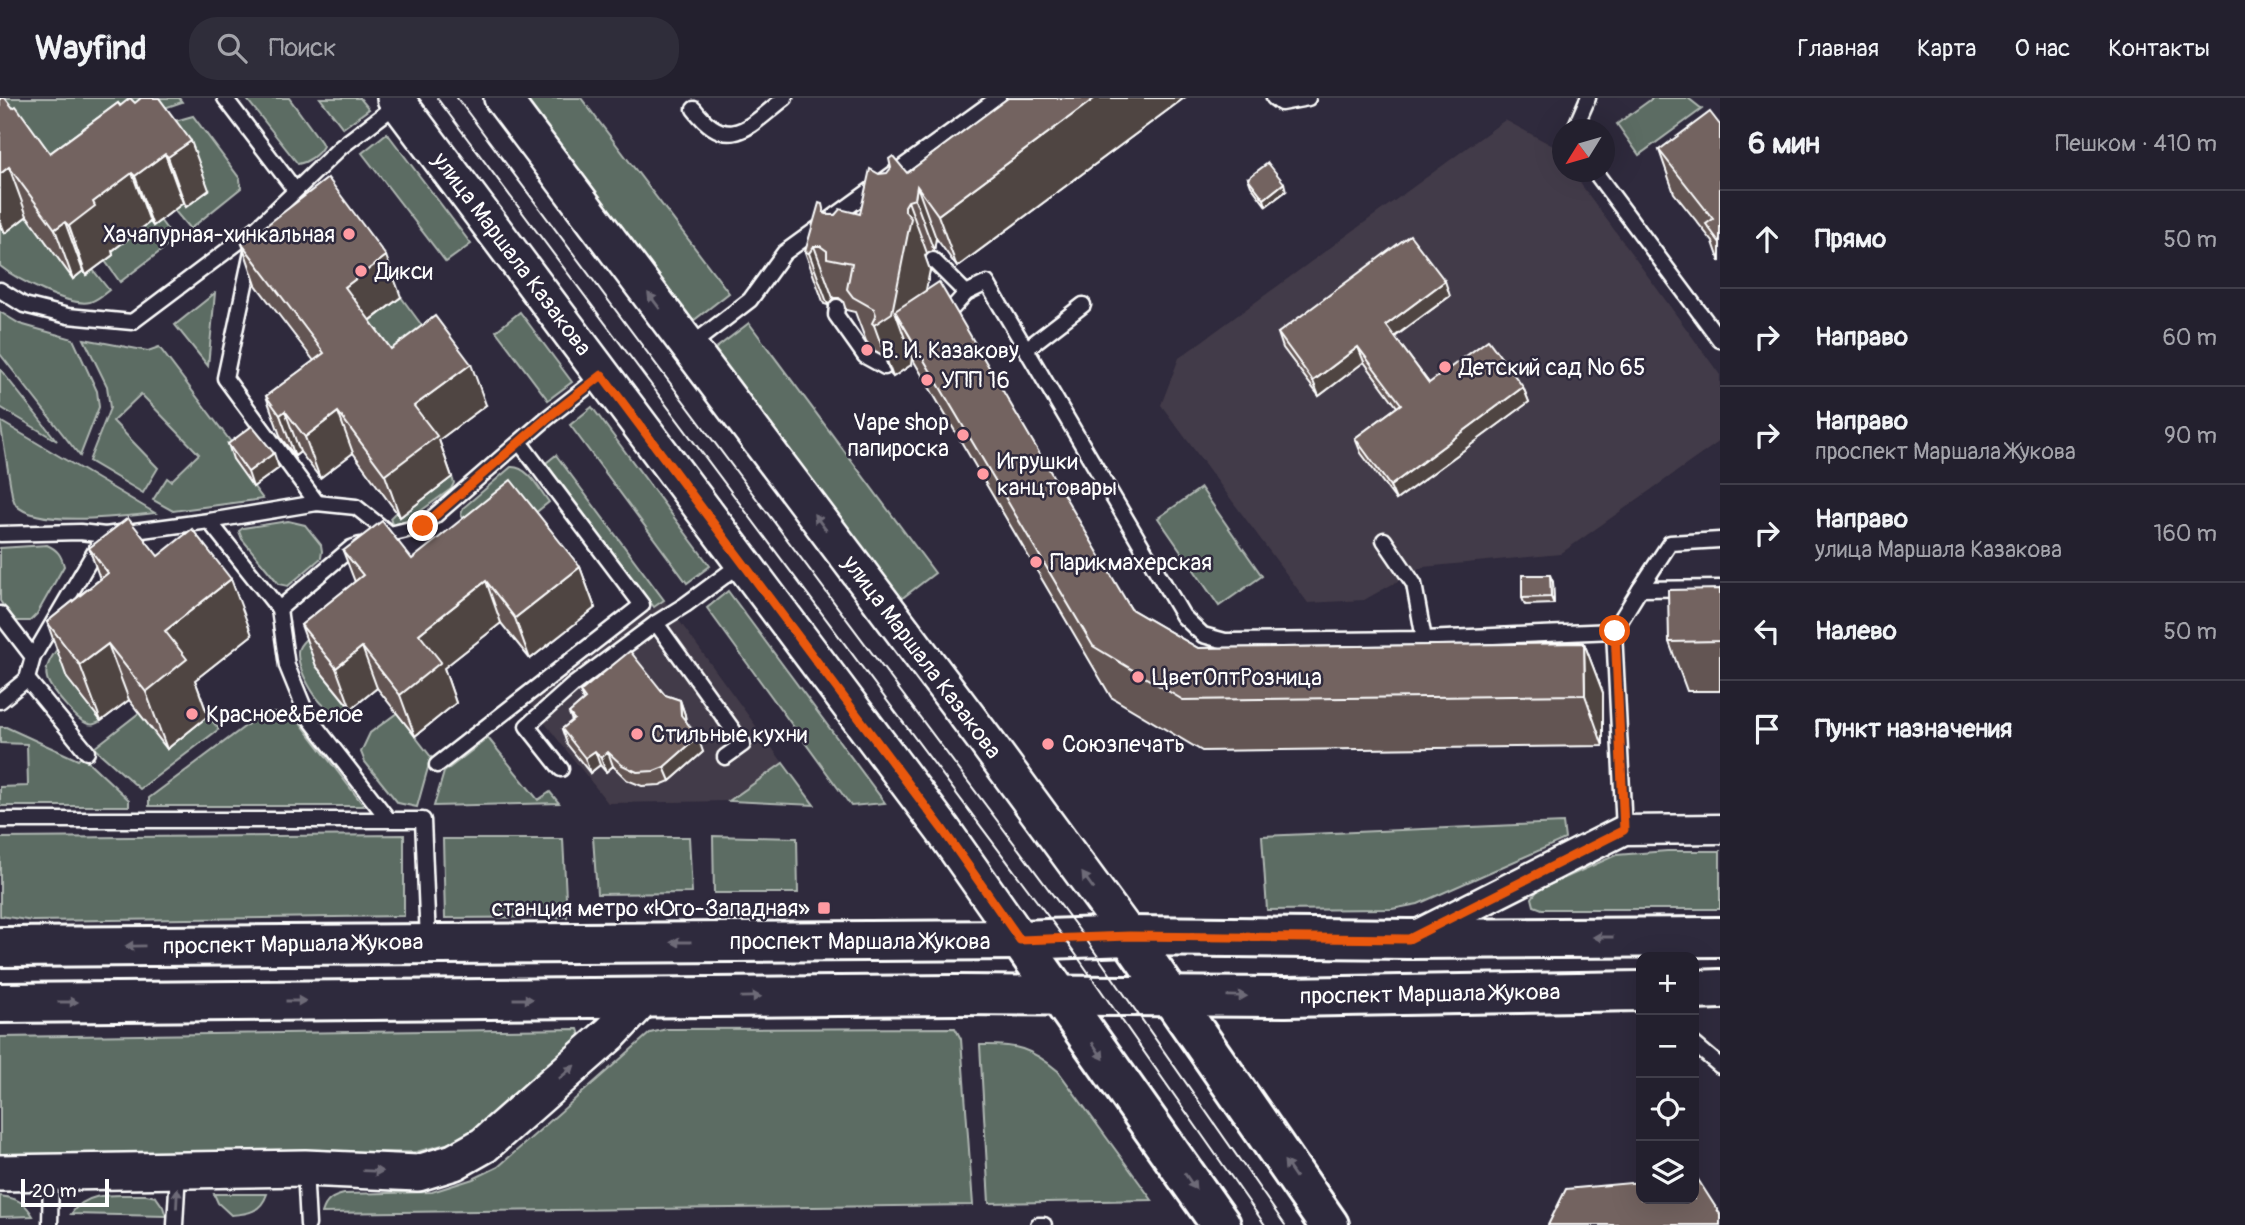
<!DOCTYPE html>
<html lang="ru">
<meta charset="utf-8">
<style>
body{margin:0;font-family:Pangolin,sans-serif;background:#2f2d3a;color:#f1f3f6}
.controls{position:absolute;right:21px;bottom:21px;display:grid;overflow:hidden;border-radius:14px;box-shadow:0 7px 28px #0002}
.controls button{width:63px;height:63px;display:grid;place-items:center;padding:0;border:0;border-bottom:2px solid #403e4a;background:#23202e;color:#f1f3f6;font:35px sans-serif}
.compass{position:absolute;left:1552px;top:21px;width:63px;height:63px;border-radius:50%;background:#23202e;box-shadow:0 7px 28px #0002;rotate:233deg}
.scale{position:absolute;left:21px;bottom:18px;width:88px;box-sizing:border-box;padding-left:7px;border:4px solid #fff;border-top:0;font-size:19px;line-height:24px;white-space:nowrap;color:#fff;-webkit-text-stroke:5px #2f2a3d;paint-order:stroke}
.stop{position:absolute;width:21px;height:21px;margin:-16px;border:5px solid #ea580c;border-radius:50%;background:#fff}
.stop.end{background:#ea580c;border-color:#fff;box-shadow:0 2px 7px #0008}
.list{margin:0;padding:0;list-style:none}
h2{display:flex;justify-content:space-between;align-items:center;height:91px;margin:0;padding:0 28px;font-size:30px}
h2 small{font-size:23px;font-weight:400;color:#a3a3aa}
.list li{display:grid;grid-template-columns:46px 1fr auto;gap:21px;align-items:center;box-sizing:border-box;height:98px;padding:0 28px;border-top:2px solid #403e4a}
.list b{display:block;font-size:26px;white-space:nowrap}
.list p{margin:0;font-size:23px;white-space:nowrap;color:#a3a3aa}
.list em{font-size:23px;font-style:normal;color:#a3a3aa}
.icon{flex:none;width:38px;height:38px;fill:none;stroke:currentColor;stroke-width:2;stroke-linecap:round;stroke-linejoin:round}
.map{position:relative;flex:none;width:1720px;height:1127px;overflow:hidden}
header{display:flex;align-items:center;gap:42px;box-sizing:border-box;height:98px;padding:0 35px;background:#23202e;border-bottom:2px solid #403e4a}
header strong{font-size:33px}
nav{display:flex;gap:38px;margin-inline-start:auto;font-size:24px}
.search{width:490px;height:63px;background:#2f2d3a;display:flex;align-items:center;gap:18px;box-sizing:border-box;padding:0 24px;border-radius:28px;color:#a3a3aa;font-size:26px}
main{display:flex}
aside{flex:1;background:#23202e}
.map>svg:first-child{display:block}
</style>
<header>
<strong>Wayfind</strong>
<div class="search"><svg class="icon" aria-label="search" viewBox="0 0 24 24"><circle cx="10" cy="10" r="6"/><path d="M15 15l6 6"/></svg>Поиск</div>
<nav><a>Главная</a><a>Карта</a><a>О нас</a><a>Контакты</a></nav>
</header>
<main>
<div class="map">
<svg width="1720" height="1127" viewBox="0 0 1720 1127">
<rect width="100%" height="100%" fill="#2f2a3d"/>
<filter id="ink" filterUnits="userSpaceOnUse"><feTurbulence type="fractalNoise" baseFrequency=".0143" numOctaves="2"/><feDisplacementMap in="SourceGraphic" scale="14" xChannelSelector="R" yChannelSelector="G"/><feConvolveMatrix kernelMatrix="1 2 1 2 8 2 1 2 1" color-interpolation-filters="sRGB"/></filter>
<g filter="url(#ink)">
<!-- built -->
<g fill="#433b48">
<polygon points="1505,22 1553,48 1562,61 1562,74 1572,74 1720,277 1720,343 1560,456 1423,469 1364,502 1308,505 1161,307 1179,260"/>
<polygon points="664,502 783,665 729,703 608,705 529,605"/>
</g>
<!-- green -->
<g fill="#5c6c63" stroke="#aeb6b1" stroke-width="2">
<polygon points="0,0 179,0 182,4 97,33 87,48 193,18 240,81 241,90 190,131 174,112 183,105 186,108 208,92 86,102"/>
<path d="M 246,0 L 289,0 L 321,44 L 323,48 C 318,57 308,64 298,66 Z"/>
<polygon points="320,0 360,0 369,11 343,30"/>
<polygon points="526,0 581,0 729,195 693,223"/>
<polygon points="1653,0 1688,0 1702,11 1639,57 1617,26"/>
<polygon points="387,35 471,146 446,164 362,55"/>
<path d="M 27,118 L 87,177 L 93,172 L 109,192 C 103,197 97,202 90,204 C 70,209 16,181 0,168 L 0,129 L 5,135 Z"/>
<polygon points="160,122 175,142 120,184 105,163 113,157 111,153 150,124 153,127"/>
<polygon points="215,195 208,268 175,227"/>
<polygon points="401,199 434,244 393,274 360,230"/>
<polygon points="0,214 20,226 73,241 97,293 99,309 80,358 0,256"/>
<polygon points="520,214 572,284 548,302 496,233"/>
<polygon points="749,225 935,475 901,501 715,251"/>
<polygon points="84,241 148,253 159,249 240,356 233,361 263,401 173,413 153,402 167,380 171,383 199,356 141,296 113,323 158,370 143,395 89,363 110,310 107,288"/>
<polygon points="0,271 57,343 0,309"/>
<polygon points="592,309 710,468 687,485 570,327"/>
<path d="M 0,323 L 155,415 C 127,418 36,430 16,407 C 14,404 13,400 12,397 Z"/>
<polygon points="556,357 664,502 654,509 546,365"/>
<path d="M 511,369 C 528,368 539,391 549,404 L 488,453 L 461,417 L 463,410 Z"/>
<polygon points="452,379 454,385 451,391 404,425 398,428 392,426 390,420 396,414 400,418"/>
<polygon points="1201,390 1262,478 1219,508 1158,420"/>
<polygon points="288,423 305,427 321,447 322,453 321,460 288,488 279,486 242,441 239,433 243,430"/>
<path d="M 47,447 C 58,452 61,457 64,468 L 37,516 L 30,523 L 15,523 L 0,503 L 0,450 Z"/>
<polygon points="728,493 885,705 851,708 707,510"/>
<path d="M 307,540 L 316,568 L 351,611 C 345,613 340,615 334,613 C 317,609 297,571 298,553 C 299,547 303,544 307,540 Z"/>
<path d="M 64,541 L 68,580 L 101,623 C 96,626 92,628 86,625 C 77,622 49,590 47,580 C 43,567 57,552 64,541 Z"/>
<polygon points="271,614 285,614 299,623 364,708 149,708 149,700 259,618"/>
<polygon points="139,615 167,650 208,618 219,631 140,691 94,650"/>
<polygon points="397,615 431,659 417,709 398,705 365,664 361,654 370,635"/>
<polygon points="0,629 6,629 78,662 82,658 129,702 129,708 0,708 0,689 28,688 27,646 0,645"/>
<polygon points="488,640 538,702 550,694 559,705 434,708 444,674"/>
<polygon points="783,665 814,707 729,703"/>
<polygon points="1563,725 1565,741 1418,806 1392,811 1267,812 1262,738"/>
<polygon points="404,737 404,818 33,823 0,818 0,740"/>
<polygon points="713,738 797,740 798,795 714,795"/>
<polygon points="593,739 689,739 692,795 597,796"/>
<polygon points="443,741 563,741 567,819 445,820"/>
<polygon points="1667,753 1720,753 1720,811 1542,811 1534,808 1532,800 1538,792 1616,757"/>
<path d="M 955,930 L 961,941 L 973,1107 L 322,1115 C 326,1102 332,1099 344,1096 L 432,1094 L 473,1081 L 498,1069 L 650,935 L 667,931 Z"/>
<polygon points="578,931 581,940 477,1031 450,1045 416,1054 0,1056 0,939"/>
<path d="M 980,947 C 1016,946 1031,950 1058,973 L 1152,1102 L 989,1105 Z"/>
<path d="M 214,1096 L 267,1096 C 261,1114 248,1116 231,1117 L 218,1105 Z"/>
<path d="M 146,1097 L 156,1099 L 163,1109 L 166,1118 L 71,1116 C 88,1091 118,1098 146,1097 Z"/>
<path d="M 0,1098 C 16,1100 25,1104 33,1118 L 0,1119 Z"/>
</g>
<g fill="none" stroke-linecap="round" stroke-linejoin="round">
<!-- service casing -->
<g stroke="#fff" stroke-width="19">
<g id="service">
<polyline points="225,0 295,92"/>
<polyline points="1274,0 1281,5 1308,0"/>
<path d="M 694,11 C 729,57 750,27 785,0"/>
<polyline points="1574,32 1588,0"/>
<polyline points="1595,74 1720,242"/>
<polyline points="933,162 966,195"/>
<polyline points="0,192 24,207 68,218 132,224 257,130"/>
<polyline points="1083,207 1026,251 1183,518 1203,537 1225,543 1424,541 1614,533"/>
<polyline points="837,209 836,217 865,258 885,269"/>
<polyline points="941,223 966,195 987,185 1026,251"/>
<polyline points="690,248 750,202 784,155 998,0"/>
<polyline points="317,405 225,280 257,130 341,49 399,5"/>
<polyline points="209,423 279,511 287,568 307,617 388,721"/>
<polyline points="0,436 80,434 105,437 209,423 317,405 356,409 390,436 423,428 546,321 602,277"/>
<polyline points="1384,442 1414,486 1424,541"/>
<polyline points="1640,491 1670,445 1720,442"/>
<polyline points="279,511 351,450 360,447"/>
<polyline points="0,516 33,559 27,581 0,603"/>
<polyline points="656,525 743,646 725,659"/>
<polyline points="33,559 101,443"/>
<polyline points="27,581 87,654"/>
<polyline points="437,667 642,507 520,345"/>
<polyline points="561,671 527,628 573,587 656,525 685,507 742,465"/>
<polyline points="0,722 423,722 428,843"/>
<polyline points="1624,732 1614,533 1640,491 1720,490"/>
<polyline points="1694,946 1720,968"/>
<polyline points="305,1070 308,1127"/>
<polyline points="50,1127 51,1075"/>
<polyline points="175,1127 178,1073"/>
<polyline points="1038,1127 1044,1127"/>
</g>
</g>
<!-- minor casing -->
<g stroke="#fff" stroke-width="33">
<polyline id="minor" points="1412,839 1624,732 1720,731"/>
</g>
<!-- tertiary casing -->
<g stroke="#fff" stroke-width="40">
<g id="tertiary">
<polyline points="395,0 943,732 1020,842"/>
<polyline points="502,0 985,642 1129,838"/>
<polyline points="0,1075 305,1070 418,1075 454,1064 484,1047 611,935 644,900"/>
</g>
</g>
<!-- secondary casing -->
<g stroke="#fff" stroke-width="44">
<g id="secondary">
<polyline points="1129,838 1329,1127"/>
<polyline points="1020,842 1221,1127"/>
<polyline points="0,849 1020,842 1129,838 1409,841 1720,839"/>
<polyline points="1694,892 1720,891"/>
<polyline points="0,905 955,897 1285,899 1641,893"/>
</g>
</g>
<!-- service -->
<use href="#service" stroke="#2f2a3d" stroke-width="14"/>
<!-- minor -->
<use href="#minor" stroke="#2f2a3d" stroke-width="28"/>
<!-- tertiary -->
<use href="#tertiary" stroke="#2f2a3d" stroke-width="35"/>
<!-- secondary -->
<use href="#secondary" stroke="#2f2a3d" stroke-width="38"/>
<!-- tram -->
<g stroke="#fff" stroke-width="2">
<polyline points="437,0 1065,841 1265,1127"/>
<polyline points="457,0 1085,840 1285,1127"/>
</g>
</g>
<!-- wall -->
<g fill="#635553" stroke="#fff" stroke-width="2">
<polygon points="0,0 50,55 118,5 209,92 186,109 183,105 153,128 150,124 112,153 113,157 86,177 83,173 73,181 27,118 5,135 0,129"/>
<polygon points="1008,0 1184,0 957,169 936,140 934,153 927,155 925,158 930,172 925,193 1131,511 1198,550 1584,545 1603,595 1603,648 1202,653 1111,599 912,260 911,267 893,279 891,277 884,258 872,251 866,243 855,214 846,212 843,203 839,200 833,200 828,207 824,206 805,154 825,115 829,117 860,116 907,75"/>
<polygon points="1720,27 1720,164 1713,144 1674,95 1659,52"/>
<polygon points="1248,80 1286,93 1266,108 1251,88"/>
<polygon points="242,146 401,199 370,223 391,251 486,307 439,342 452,379 400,419 353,355 320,380 300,354 295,358 281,340 266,298 314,263 256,187"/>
<polygon points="1450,198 1395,239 1429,285 1523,289 1529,304 1396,402 1361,355 1355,340 1397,309 1364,264 1319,298 1283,250 1278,235"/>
<polygon points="228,346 279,370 253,389 233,361"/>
<polygon points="89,450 158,458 252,537 195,582 208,618 167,651 129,602 101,623 67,580 47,524 100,481"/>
<polygon points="343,453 412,461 580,469 595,510 530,561 501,525 444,570 456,605 415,638 377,590 351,611 316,568 301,527 355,484"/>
<polygon points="1553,484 1554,506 1525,507 1522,500"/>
<polygon points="1720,491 1720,593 1687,593 1669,544"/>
<polygon points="580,594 665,597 680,602 685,617 686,623 703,654 670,683 660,687 642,688 627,682 613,668 606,674 600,667 590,675 567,646 562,631 572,623 569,615 583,603"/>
</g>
<!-- shaded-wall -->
<g fill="#504543" stroke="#fff" stroke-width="2">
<polygon points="1095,0 1184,0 957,169 938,117"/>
<polygon points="191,43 209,92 186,109 168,59"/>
<polygon points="165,56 183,105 153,128 135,78"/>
<polygon points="9,69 27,118 5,135 0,122 0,76"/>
<polygon points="132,75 150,124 112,153 113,157 86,177 69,128 93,104"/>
<polygon points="1284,85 1286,93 1266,108 1264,101"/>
<polygon points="917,88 936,140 934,153 915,101"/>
<polygon points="908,103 927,155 925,158 930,172 915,247 895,213 912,260 911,267 893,279 874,227 905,113 905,108"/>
<polygon points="65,124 83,173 73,181 55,131"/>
<polygon points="814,148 833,200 828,207 809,155"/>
<polygon points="386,158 401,199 360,230 345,189"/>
<polygon points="1445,183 1450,198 1391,241 1386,227"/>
<polygon points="1358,249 1364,264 1319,298 1313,283"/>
<polygon points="471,266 486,307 439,342 452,379 400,419 385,377 414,308"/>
<polygon points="1523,289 1529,304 1396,402 1390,388"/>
<polygon points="285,313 300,354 295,358 280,317"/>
<polygon points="338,314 353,355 320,380 305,339"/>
<polygon points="274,355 279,370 253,389 248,374"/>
<polygon points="580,469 595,510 530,561 515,520"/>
<polygon points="1550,477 1553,484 1554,506 1551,499"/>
<polygon points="231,481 252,537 195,582 208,618 167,651 146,594 165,533"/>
<polygon points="486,483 501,525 444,570 456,605 415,638 400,597 419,536"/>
<polygon points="1584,545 1603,595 1603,648 1585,597"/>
<polygon points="108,546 129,602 101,623 80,567"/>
<polygon points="362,549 377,590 351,611 336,570"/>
<polygon points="680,602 685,617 686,632 681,617"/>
<polygon points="698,639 703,654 670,683 664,669"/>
<polygon points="595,653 600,667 590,675 585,660"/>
<polygon points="608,654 613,668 606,674 601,660"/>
</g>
<!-- building -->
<g fill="#736360" stroke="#fff" stroke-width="2">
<polygon points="0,0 5,0 13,10 16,8 50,55 118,5 120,8 130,0 135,5 141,0 159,0 191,43 168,59 165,56 135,78 132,75 93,104 95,108 69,128 65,124 55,131 9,69 0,76"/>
<polygon points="1008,0 1095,0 938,117 917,88 915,101 908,103 905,108 905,113 911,120 892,215 874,227 872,225 876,217 874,211 853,199 847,191 852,165 827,160 827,153 820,148 814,148 809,155 805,154 819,105 822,106 824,115 829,117 835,117 840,111 860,116 870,71 879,76 887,75 891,70 889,61 893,58 907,75"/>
<polygon points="1710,14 1720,27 1720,145 1706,126 1713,121 1659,52"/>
<polygon points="1268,65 1284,85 1264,101 1248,80"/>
<polygon points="328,80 386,158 345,189 391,251 435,218 471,266 414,308 437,338 385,377 338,314 305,339 285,313 280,317 266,298 324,255 242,146"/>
<polygon points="1410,137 1445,183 1386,227 1429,285 1488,242 1523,289 1390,388 1355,340 1401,306 1358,249 1313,283 1278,235"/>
<polygon points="939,184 1131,511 1198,550 1584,545 1585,597 1183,602 1093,548 895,213"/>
<polygon points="252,328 274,355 248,374 228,346"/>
<polygon points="511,382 580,469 515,520 486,483 419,536 441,564 400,597 362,549 336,570 301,527 363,477 343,453 382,423 412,461"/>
<polygon points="128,420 158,458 192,431 231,481 165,533 187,561 146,594 108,546 80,567 47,524 108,475 89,450"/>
<polygon points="1522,477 1550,477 1551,499 1522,500"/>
<polygon points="1720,491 1720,543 1669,544 1668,492"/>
<polygon points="630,553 665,597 680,602 681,617 698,639 664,669 654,673 637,674 622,667 608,654 601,660 595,653 585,660 562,631 574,621 569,615 585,601 580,594"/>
<polygon points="1694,1080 1697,1080 1720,1116 1720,1127 1548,1127 1566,1091 1641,1084 1641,1101 1694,1101"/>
</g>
<!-- one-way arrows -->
<defs><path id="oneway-solid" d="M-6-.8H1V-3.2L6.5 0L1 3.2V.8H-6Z" transform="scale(1.75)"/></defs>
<g fill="#6d6a77">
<use href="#oneway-solid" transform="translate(654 203) rotate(-127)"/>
<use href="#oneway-solid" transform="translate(820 424) rotate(-127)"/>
<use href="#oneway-solid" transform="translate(1088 783) rotate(-126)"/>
<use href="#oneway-solid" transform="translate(1603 839) rotate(180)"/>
<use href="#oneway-solid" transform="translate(681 844) rotate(180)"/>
<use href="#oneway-solid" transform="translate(135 848) rotate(179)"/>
<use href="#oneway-solid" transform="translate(1237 898) rotate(1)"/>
<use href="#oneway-solid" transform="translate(751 899) rotate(-1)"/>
<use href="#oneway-solid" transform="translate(523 901)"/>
<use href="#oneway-solid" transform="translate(296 903)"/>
<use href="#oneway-solid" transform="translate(68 904)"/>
<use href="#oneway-solid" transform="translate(1098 953) rotate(55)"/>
<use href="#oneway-solid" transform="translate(567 974) rotate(-41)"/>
<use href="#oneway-solid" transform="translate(1290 1071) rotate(-125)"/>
<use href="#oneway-solid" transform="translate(373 1073) rotate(2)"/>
<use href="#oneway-solid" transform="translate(1190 1083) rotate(55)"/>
<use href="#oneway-solid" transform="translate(177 1100) rotate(-87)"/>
</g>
</g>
<g fill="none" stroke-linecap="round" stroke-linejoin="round" filter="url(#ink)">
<!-- route -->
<polyline stroke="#ea580c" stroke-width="9" points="423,428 546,321 602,277 943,732 1020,842 1129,838 1409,841 1624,732 1615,533"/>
</g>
<!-- markers -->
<g fill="#ff9aa2" stroke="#2f2a3d" stroke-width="2.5">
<circle cx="349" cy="136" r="7"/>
<circle cx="361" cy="173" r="7"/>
<circle cx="867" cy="252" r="7"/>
<circle cx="1445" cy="269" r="7"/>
<circle cx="927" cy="282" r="7"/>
<circle cx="963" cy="337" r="7"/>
<circle cx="983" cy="376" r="7"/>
<circle cx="1036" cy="464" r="7"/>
<circle cx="1138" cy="579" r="7"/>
<circle cx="192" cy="616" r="7"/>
<circle cx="637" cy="636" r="7"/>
<circle cx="1048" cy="646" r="7"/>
<rect x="817" y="803" width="14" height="14" rx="3.5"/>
</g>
<g text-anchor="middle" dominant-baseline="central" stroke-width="5" stroke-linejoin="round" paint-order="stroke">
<!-- poi labels -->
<g font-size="23" fill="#fff" stroke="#2f2a3d" text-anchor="start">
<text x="335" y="136" text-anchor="end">Хачапурная-хинкальная</text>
<text x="375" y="173">Дикси</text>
<text x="881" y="252">В. И. Казакову</text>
<text x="1459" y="269">Детский сад № 65</text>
<text x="941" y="282">УПП 16</text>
<text x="949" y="324" text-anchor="end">Vape shop<tspan x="949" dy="26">папироска</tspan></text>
<text x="997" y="363">Игрушки<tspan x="997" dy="26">канцтовары</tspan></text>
<text x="1050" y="464">Парикмахерская</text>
<text x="1152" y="579">ЦветОптРозница</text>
<text x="206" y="616">Красное&amp;Белое</text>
<text x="651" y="636">Стильные кухни</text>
<text x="1062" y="646">Союзпечать</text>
<text x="810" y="810" text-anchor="end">станция метро «Юго-Западная»</text>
</g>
<!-- street labels -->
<g font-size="23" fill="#fff" stroke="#2f2a3d">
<text transform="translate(512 156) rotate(53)">улица Маршала Казакова</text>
<text transform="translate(922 559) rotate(53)">улица Маршала Казакова</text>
<text x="860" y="843">проспект Маршала Жукова</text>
<text transform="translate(293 846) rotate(-1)">проспект Маршала Жукова</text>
<text transform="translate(1430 896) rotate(-1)">проспект Маршала Жукова</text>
</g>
</g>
</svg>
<div class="controls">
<button>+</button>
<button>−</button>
<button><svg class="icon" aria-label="locate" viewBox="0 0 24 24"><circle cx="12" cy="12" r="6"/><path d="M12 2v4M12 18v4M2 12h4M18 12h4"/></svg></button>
<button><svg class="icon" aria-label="layers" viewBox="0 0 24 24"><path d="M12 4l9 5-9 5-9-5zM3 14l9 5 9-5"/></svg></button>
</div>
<svg class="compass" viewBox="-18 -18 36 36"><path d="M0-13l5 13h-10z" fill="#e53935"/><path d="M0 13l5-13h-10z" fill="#a3a3aa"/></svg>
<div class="scale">20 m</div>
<div class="stop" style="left:1615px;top:533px"></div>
<div class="stop end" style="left:423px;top:428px"></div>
</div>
<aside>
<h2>6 мин<small>Пешком · 410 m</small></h2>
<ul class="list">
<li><svg class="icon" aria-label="ahead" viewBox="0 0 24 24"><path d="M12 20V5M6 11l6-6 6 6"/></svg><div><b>Прямо</b></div><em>50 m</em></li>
<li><svg class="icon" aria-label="right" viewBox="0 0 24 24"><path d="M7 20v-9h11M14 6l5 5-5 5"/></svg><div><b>Направо</b></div><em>60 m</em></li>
<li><svg class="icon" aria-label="right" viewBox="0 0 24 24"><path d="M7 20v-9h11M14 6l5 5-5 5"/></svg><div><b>Направо</b><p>проспект Маршала Жукова</p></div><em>90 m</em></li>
<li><svg class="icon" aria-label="right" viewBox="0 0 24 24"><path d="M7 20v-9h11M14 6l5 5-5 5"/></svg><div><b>Направо</b><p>улица Маршала Казакова</p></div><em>160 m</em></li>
<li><svg class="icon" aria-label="left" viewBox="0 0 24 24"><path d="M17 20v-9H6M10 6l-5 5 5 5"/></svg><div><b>Налево</b></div><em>50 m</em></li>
<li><svg class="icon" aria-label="arrive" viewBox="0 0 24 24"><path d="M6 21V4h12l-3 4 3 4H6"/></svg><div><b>Пункт назначения</b></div></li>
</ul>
</aside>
</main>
